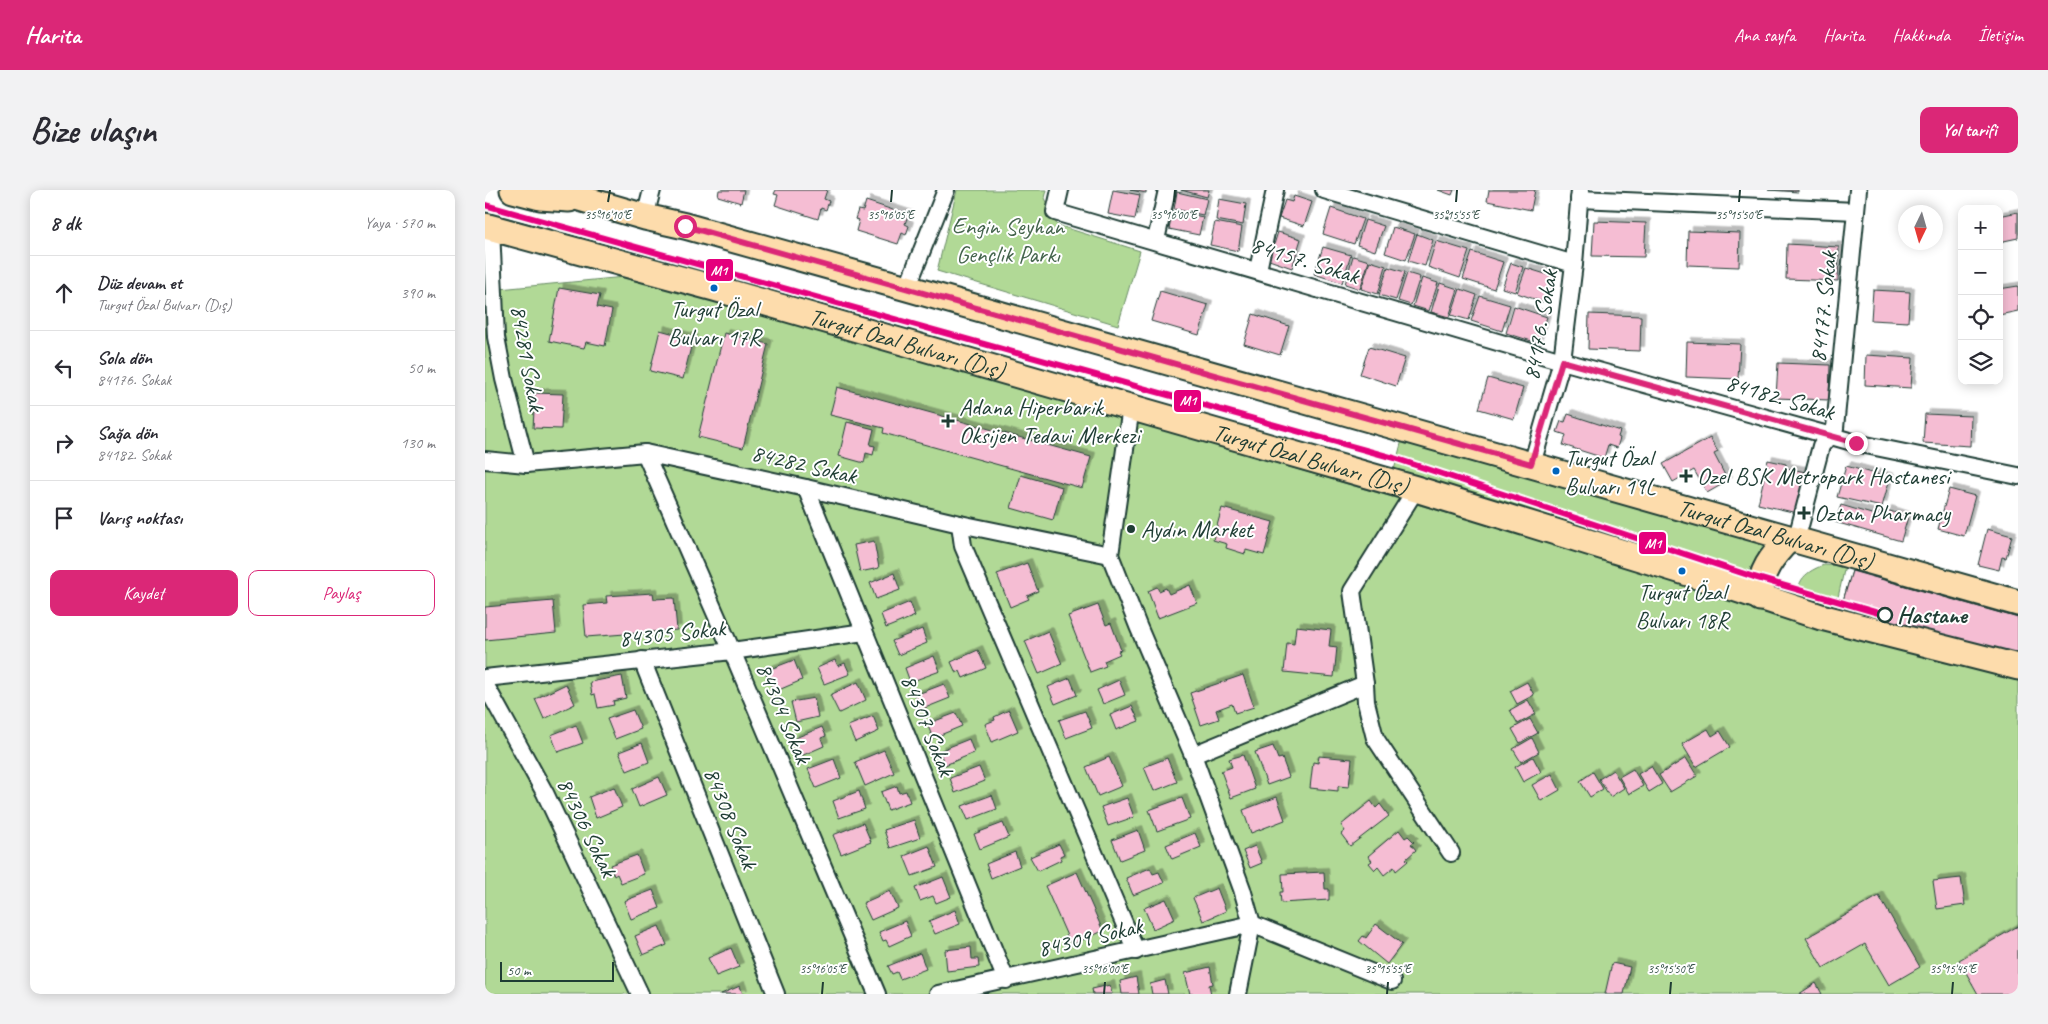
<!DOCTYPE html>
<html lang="tr">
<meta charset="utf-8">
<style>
body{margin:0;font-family:Caveat,sans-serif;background:#f2f2f3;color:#2b2b33}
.controls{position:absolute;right:15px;top:15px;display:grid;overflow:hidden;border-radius:10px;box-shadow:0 2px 12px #0003}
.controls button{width:45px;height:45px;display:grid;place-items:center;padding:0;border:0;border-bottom:1px solid #e1e1e2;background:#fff;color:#2b2b33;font:25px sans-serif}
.compass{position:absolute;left:1413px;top:15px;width:45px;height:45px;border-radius:50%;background:#fff;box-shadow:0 2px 12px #0003;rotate:185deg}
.scale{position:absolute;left:15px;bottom:12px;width:114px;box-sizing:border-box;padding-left:5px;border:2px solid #1f3d34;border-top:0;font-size:14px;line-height:18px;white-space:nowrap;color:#1f3d34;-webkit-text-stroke:4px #fff;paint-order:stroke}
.stop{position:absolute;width:15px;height:15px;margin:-11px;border:4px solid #db2777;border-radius:50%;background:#fff}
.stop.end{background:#db2777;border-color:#fff;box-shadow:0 1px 5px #0008}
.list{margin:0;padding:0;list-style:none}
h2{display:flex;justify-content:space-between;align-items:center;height:65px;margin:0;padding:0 20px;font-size:21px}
h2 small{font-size:16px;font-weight:400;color:#7c7c81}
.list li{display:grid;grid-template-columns:32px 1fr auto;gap:15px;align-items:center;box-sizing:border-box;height:75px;padding:0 20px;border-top:1px solid #e1e1e2}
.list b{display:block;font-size:19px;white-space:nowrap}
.list p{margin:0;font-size:16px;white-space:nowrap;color:#7c7c81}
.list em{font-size:16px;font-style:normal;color:#7c7c81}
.actions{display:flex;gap:10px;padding:15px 20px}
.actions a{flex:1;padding:11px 0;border:1px solid #db2777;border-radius:10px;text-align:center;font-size:18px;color:#db2777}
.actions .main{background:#db2777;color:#fff}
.icon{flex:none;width:28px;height:28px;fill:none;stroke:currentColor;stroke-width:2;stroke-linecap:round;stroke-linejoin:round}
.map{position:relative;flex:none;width:1533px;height:804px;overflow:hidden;border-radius:10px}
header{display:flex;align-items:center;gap:30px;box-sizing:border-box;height:70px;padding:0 25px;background:#db2777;color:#fff}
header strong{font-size:24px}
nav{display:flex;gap:28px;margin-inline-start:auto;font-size:18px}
.intro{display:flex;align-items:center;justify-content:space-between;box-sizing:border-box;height:120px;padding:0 30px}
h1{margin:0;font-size:35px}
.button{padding:12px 22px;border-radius:10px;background:#db2777;color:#fff;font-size:18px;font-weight:700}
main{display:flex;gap:30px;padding:0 30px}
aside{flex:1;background:#fff;border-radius:10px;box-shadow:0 2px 12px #0003}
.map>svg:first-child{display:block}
</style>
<header>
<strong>Harita</strong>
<nav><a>Ana sayfa</a><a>Harita</a><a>Hakkında</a><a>İletişim</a></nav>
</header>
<div class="intro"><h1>Bize ulaşın</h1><a class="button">Yol tarifi</a></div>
<main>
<aside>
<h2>8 dk<small>Yaya · 570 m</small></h2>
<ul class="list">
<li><svg class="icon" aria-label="ahead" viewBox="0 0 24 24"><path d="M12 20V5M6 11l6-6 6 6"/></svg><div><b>Düz devam et</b><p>Turgut Özal Bulvarı (Dış)</p></div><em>390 m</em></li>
<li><svg class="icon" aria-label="left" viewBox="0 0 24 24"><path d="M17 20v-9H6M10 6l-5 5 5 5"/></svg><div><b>Sola dön</b><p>84176. Sokak</p></div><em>50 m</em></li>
<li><svg class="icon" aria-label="right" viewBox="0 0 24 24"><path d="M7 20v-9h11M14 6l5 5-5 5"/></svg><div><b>Sağa dön</b><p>84182. Sokak</p></div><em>130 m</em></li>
<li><svg class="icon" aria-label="arrive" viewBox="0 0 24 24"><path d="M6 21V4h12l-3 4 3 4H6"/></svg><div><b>Varış noktası</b></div></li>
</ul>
<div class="actions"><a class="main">Kaydet</a><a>Paylaş</a></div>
</aside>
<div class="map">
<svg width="1533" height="804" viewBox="0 0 1533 804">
<defs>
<filter id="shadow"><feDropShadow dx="4.5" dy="-4.5" stdDeviation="0" flood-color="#0004"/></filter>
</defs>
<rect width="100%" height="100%" fill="#fff"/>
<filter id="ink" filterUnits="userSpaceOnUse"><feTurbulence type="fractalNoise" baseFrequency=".02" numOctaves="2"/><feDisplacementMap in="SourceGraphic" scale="10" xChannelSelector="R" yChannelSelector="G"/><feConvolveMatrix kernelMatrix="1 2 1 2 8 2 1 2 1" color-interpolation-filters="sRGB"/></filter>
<g filter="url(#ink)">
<!-- green -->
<g fill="#b1d996" stroke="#688b65">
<polygon points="472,0 562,0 560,8 572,35 655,61 633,135 452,81"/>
<polygon points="0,67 4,100 150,86 1274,414 1533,476 1533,804 0,804"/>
<polygon points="917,250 1279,351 1273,370 1277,398 909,280"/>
<path d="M 1339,375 L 1360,376 L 1350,421 L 1315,410 C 1309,391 1322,381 1339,375 Z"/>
</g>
<!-- building -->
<g fill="#f5bdd3" stroke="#1f3d34" filter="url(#shadow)">
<polygon points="234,0 259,0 256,13 233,6"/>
<polygon points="291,0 342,0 339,9 344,11 341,20 336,18 333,29 290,15 293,5 289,4"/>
<polygon points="628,0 655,5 650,29 623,24"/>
<polygon points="645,0 661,0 661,3"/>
<polygon points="696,0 724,0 722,7"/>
<polygon points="953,0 969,0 967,5"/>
<polygon points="1004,0 1050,0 1046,20 1002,11"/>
<polygon points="1283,0 1313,0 1313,2"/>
<polygon points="692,2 722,9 718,25 689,19"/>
<polygon points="809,6 827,12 819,36 794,28 800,10 807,12"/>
<polygon points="734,9 761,14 758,35 731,30"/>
<polygon points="381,11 423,25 420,34 424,36 421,45 417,43 413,54 371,41 374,30 370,29 373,20 378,21"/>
<polygon points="846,18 878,29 869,54 838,44"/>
<polygon points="688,21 718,27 714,45 684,39"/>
<polygon points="1533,22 1533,48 1514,52 1514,26"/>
<polygon points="880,30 899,36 890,61 872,55"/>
<polygon points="1109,31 1161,33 1159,67 1107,66"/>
<polygon points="730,32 757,37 753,61 725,55"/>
<polygon points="908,37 930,44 921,70 900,63"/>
<polygon points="1203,41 1255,43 1254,77 1202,75"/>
<polygon points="793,42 816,49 807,78 784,70"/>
<polygon points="932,44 948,50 940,76 923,71"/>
<polygon points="951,51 984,61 975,88 943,77"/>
<polygon points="1302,54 1354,57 1353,91 1301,89"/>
<polygon points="838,57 866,65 857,93 829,84"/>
<polygon points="987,62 1018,72 1009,99 978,89"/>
<polygon points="868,66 884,71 875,99 860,94"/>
<polygon points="885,71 901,76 893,104 876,99"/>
<polygon points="1026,73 1038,77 1030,102 1017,98"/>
<polygon points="903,77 920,82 911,110 894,105"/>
<polygon points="1041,78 1067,86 1058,112 1032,103"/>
<polygon points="922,83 935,87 926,115 913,111"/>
<polygon points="937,88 953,93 944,121 928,116"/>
<polygon points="955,93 973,99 964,127 946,122"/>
<polygon points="1533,96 1533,121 1514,125 1514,99"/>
<polygon points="74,98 115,105 112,117 127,120 120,156 101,152 99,158 64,151"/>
<polygon points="975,99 992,105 984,130 966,125"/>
<polygon points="1388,100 1425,102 1423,132 1386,130"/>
<polygon points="675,101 723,115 714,145 666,131"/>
<polygon points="995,106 1025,115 1017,141 986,131"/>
<polygon points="1029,116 1062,127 1053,153 1021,143"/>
<polygon points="768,124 804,136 795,165 759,154"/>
<polygon points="1104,124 1156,126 1155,161 1103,159"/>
<polygon points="175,140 208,149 198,189 165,181"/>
<polygon points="239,143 283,154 258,258 213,247"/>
<polygon points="1202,152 1255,154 1253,189 1201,187"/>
<polygon points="884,157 920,168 911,196 875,184"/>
<polygon points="1381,165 1428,168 1426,198 1380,195"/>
<polygon points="1293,173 1345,175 1344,210 1291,208"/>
<polygon points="1003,188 1038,198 1029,229 994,219"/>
<polygon points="352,197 606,267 597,298 398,243 399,238 345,225"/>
<polygon points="50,203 78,204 76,239 48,238"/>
<polygon points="1083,224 1135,241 1133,247 1135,248 1132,258 1123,255 1119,268 1078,255 1081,245 1072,242 1076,231 1080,232"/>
<polygon points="1440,224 1486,226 1485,256 1438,253"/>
<polygon points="362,232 389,239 385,255 390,256 388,265 381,263 379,273 354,266"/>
<polygon points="1225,248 1233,262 1229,264 1243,291 1222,303 1209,280 1188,292 1178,274"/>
<polygon points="1283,270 1301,274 1301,278 1321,282 1312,323 1273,314"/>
<polygon points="1361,276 1405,288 1397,317 1352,307"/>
<polygon points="536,285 577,297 568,330 526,318"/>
<polygon points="1464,299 1490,306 1479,346 1453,339"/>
<polygon points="1356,315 1400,328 1402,320 1423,327 1416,351 1350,332"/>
<polygon points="737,318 788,332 779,365 761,360 760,364 741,358 742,354 728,350"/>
<polygon points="1502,339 1527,346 1521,368 1517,367 1514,380 1493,375"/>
<polygon points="389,351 394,378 375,382 369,355"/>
<polygon points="542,373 553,401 542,406 544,409 525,417 512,384"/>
<polygon points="1367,381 1441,402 1439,410 1494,425 1500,435 1533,445 1531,456 1497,446 1487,452 1429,436 1427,444 1354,424"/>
<polygon points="1367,381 1533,428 1533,474 1354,424"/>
<polygon points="409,383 415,400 391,409 385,393"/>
<polygon points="705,395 712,413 673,428 663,401 672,397 674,401 681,398 684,404"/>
<polygon points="168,403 169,409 189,408 192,440 101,447 98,415 122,413 121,406"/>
<polygon points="68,411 71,443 0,450 0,417"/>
<polygon points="425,412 430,426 401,438 396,424"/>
<polygon points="613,415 621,435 626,433 636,460 633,461 635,464 619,471 621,476 605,482 583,426"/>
<polygon points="811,436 846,440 844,456 852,457 849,487 799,482 802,453 809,454"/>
<polygon points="437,439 442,453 413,465 407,451"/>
<polygon points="563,441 577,474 554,484 540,451"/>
<polygon points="493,460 501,478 478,488 475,481 471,483 466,472"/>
<polygon points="449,466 455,481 425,492 420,478"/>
<polygon points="309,470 317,490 289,502 280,481"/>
<polygon points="350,470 353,476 360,473 365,484 339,494 332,478"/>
<polygon points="758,485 769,517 750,523 747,514 731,520 734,529 716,535 705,503"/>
<polygon points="137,486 141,508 128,511 129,515 113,518 110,504 107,505 105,492"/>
<polygon points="585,488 592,505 570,514 563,497"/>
<polygon points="634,490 640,505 618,514 612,500"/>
<polygon points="373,492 381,510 354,523 345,505"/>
<polygon points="1042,492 1049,505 1032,514 1025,501"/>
<polygon points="81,494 90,514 59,529 50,509"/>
<polygon points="459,494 465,508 435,520 430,505"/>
<polygon points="329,508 333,527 311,532 306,512"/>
<polygon points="1043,510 1051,524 1033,534 1025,520"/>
<polygon points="647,516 654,531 631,540 625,525"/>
<polygon points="148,520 156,539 130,549 122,529"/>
<polygon points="524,520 533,541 507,552 500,534 510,530 509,527"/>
<polygon points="600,521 607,538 581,548 574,530"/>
<polygon points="471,523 477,536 448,548 442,534"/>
<polygon points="388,526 394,541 370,552 363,536"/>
<polygon points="1045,529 1053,543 1035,553 1027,539"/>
<polygon points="91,535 98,553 73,562 66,545"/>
<polygon points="337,537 341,546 336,548 339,556 316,566 308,549"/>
<polygon points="1223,539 1227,546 1235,541 1245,557 1211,577 1197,554"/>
<polygon points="1047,548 1054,562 1036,572 1028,559"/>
<polygon points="484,549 489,563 460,575 454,561"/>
<polygon points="157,553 164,572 142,581 134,562"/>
<polygon points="788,556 793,569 797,568 804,587 782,595 770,562"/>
<polygon points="399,560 409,583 380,596 370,572"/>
<polygon points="758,565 770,599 746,608 736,581 747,577 744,569"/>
<polygon points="834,566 867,569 864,597 853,596 853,601 825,598 828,572 833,573"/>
<polygon points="624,567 637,596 613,606 601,577"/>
<polygon points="1048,567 1056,582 1038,592 1030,577"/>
<polygon points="682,568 692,592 669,601 659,577"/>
<polygon points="1201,568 1212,586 1185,602 1174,585"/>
<polygon points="349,569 356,588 331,598 323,579"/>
<polygon points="1166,576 1177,594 1164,602 1153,584"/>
<polygon points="494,577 500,591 470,603 465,588"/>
<polygon points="1148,579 1158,596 1144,604 1134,587"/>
<polygon points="1128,580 1139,598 1125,607 1114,589"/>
<polygon points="1108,582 1118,599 1105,607 1095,591"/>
<polygon points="1067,584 1075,600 1056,611 1047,595"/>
<polygon points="174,587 182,605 154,617 147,599"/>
<polygon points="412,596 414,603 421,601 425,612 403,620 396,602"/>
<polygon points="129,597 137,617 111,628 104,607"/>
<polygon points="374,601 380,619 354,628 348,611"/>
<polygon points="507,605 512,619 483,630 477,616"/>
<polygon points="792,607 800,630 766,643 758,620"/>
<polygon points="642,608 649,627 623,636 616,617"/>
<polygon points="697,608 705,629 672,641 664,620"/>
<polygon points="886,611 891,618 895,614 904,626 865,656 856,644 860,641 856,635"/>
<polygon points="429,630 435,648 405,658 399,640"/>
<polygon points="378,633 386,652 356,664 348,645"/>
<polygon points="518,633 524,647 495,659 489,644"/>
<polygon points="653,640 660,660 635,670 627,650"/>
<polygon points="914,640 920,648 923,646 929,652 926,654 931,660 921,669 923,671 911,681 909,677 899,685 893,677 890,680 884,673 887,671 883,666"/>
<polygon points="710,643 716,657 687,669 681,655"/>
<polygon points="574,654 579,664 575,666 576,670 553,681 545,667"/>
<polygon points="444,656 452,677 427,686 419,666"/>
<polygon points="770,656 777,673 765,678 758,661"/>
<polygon points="530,662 535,676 506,688 501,674"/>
<polygon points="152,665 159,684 136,693 132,684 129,686 125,675"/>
<polygon points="665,678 668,684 674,682 679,693 648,705 641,688"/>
<polygon points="592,682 618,741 586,755 560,696"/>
<polygon points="839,682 840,699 844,699 844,710 796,713 795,702 798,702 797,684"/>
<polygon points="458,687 466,707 451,713 448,706 435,711 430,698"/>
<polygon points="1476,688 1480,715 1452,719 1448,691"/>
<polygon points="732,698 741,721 718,731 708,708"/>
<polygon points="168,700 175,718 146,729 139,711"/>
<polygon points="405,701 413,718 386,730 378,713"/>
<polygon points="1394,706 1435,777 1404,795 1380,754 1338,778 1321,748"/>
<polygon points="681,709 690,729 668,739 659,718"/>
<polygon points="470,720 475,734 450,744 444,731"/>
<polygon points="420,731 426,746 404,756 401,750 398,751 394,742"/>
<polygon points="891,734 917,754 902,774 874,751 878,746 881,748"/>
<polygon points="174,736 182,755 158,765 150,746"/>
<polygon points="1533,736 1533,804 1493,804 1474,770"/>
<polygon points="486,757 487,769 493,769 494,777 462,781 460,760"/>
<polygon points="246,758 254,777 231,786 223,768"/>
<polygon points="435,763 441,779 415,789 412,782 407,784 403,776"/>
<polygon points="1127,773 1145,777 1139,804 1120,804"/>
<polygon points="725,777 728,794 724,795 726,804 705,804 700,783"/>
<polygon points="651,787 654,804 637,804 635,791"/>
<polygon points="680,790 683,804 667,804 665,794"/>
<polygon points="1331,793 1337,804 1314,804"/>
<polygon points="625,795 627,804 608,804 607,799"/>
<polygon points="255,796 258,804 236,804"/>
</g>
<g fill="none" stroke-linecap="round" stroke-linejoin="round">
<!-- minor casing -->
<g stroke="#1f3d34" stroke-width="20">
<g id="minor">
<polyline points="575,0 570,22 1077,171 1339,244 1371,253 1533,286"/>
<polyline points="839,0 1089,74"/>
<polyline points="1094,9 1371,21"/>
<polyline points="160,27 167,0"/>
<polyline points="6,39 11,147 19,189 41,274"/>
<polyline points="671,50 682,0"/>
<polyline points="773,80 790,0"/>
<polyline points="422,98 461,0"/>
<polyline points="646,217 625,365 653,436 708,565 757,699 767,734 753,804"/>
<polyline points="160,263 247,461 392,804"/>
<polyline points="0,270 41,274 160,263 321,298 475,334 625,365"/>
<polyline points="1047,274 1077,171 1089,74 1095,0"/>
<polyline points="321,298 521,790"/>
<polyline points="931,299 867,401 880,494 881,512 890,548 966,663"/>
<polyline points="475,334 478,356 651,761"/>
<polyline points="1311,351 1336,256 1350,238 1373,0"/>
<polyline points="157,470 291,804"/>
<polyline points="0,488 247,461 379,442"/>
<polyline points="0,494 60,603 155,804"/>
<polyline points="708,565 880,494"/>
<polyline points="453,804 767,734 907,791"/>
</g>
</g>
<!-- primary casing -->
<g stroke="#1f3d34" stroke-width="29">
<g id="primary">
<polyline points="28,0 55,7 84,9"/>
<path id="s1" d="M 67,0 L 160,27 L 200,36 L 422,98 L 1533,413"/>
<path id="s2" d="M 0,36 L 229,98 L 931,299 L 1197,381 L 1336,427 L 1533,477"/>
<path d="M 1275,408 C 1273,383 1288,365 1304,349"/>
</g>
</g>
<!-- minor -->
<use href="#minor" stroke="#fff" stroke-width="16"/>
<!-- primary -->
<use href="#primary" stroke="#fddcac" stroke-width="25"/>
<!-- metro-1 casing -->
<g stroke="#fff" stroke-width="10">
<polyline id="metro-1" points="0,15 909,268 1269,387 1400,425"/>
</g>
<!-- metro-1 -->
<use href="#metro-1" stroke="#e5007d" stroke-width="6"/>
</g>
</g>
<g fill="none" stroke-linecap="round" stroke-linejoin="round" filter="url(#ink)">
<!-- route -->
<polyline stroke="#db2777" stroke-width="6" points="200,36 1046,274 1077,171 1371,253"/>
</g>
<!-- ticks -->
<path fill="none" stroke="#1f3d34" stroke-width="2" d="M 123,12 L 125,0M 406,12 L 407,0M 689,12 L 690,0M 971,12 L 972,0M 1254,12 L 1255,0M 337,804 L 338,792M 619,804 L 620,792M 902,804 L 903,792M 1185,804 L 1186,792M 1467,804 L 1468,792"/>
<!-- markers -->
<g fill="#0065bd" stroke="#fff" stroke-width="2">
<circle cx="229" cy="98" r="4.5"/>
<circle cx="1071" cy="281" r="4.5"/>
<circle cx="1197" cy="381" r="4.5"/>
</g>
<g fill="#1f3d34" stroke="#fff" stroke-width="2">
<path d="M460.5 223.5h5v5h5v5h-5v5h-5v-5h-5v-5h5z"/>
<path d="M1198.5 278.5h5v5h5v5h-5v5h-5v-5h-5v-5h5z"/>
<path d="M1316.5 315.5h5v5h5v5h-5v5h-5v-5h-5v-5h5z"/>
<circle cx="646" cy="339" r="5"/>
</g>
<circle fill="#fff" stroke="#1f3d34" stroke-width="2.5" cx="1400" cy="425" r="7"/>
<g text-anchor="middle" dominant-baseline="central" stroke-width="4" stroke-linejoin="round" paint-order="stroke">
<!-- bus labels -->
<g font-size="23" fill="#1f3d34" stroke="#fff">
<text x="229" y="119">Turgut Özal<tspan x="229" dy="28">Bulvarı 17R</tspan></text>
<text x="1080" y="268" text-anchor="start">Turgut Özal<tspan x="1080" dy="28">Bulvarı 19L</tspan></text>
<text x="1197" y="402">Turgut Özal<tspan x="1197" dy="28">Bulvarı 18R</tspan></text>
</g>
<!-- park labels -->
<g font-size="24" fill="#44644c" stroke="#fff">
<text x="523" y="36">Engin Seyhan<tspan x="523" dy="28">Gençlik Parkı</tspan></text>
</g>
<!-- street labels -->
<g font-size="24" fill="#1f3d34" stroke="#fff">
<text transform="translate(820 70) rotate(17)">84157. Sokak</text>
<text transform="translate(1338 117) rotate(-84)">84177. Sokak</text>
<text transform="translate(1055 135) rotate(-80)">84176. Sokak</text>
<text stroke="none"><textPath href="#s2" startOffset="438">Turgut Özal Bulvarı (Dış)</textPath></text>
<text transform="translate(43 168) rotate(80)">84281 Sokak</text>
<text transform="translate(1295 207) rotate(16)">84182. Sokak</text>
<text stroke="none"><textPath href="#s2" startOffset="858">Turgut Özal Bulvarı (Dış)</textPath></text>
<text transform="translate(319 274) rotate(13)">84282 Sokak</text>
<text stroke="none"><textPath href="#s1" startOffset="1271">Turgut Özal Bulvarı (Dış)</textPath></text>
<text transform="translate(187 443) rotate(-6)">84305 Sokak</text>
<text transform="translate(299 523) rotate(67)">84304 Sokak</text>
<text transform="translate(443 535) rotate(68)">84307 Sokak</text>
<text transform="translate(246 628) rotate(68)">84308 Sokak</text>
<text transform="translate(102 637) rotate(64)">84306 Sokak</text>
<text transform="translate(605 747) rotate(-13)">84309 Sokak</text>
</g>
<!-- poi labels -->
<g font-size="24" fill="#1f3d34" stroke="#fff" text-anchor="start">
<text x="474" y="217">Adana Hiperbarik<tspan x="474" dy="28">Oksijen Tedavi Merkezi</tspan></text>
<text x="1212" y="286">Ozel BSK Metropark Hastanesi</text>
<text x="1329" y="323">Oztan Pharmacy</text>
<text x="656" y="339">Aydın Market</text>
</g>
<!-- stop labels -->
<g font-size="24" font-weight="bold" fill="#1f3d34" stroke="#fff" text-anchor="start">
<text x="1412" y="425">Hastane</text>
</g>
</g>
<g font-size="12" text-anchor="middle" fill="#1f3d34" stroke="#fff" stroke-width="4" stroke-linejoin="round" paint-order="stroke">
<text x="123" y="29">35°16'10"E</text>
<text x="406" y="29">35°16'05"E</text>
<text x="689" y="29">35°16'00"E</text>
<text x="971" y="29">35°15'55"E</text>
<text x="1254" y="29">35°15'50"E</text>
<text x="338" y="783">35°16'05"E</text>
<text x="620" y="783">35°16'00"E</text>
<text x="903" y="783">35°15'55"E</text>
<text x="1186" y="783">35°15'50"E</text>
<text x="1468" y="783">35°15'45"E</text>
</g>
<g stroke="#fff" stroke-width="2">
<rect x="220" y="68" width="29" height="24" rx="5" fill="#e5007d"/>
<rect x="688" y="199" width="29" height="24" rx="5" fill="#e5007d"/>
<rect x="1153" y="341" width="29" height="24" rx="5" fill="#e5007d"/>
</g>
<g font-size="14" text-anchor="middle" font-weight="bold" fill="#fff">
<text x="234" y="85">M1</text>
<text x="703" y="215">M1</text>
<text x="1168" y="358">M1</text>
</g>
</svg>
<div class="controls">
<button>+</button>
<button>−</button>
<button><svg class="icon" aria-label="locate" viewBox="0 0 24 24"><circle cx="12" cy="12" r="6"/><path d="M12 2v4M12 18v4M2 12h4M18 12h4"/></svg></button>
<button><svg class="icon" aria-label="layers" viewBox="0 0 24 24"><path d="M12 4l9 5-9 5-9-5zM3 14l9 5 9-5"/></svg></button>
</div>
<svg class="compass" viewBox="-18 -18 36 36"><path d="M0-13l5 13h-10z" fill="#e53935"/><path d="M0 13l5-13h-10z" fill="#7c7c81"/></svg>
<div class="scale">50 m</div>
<div class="stop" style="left:200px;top:36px"></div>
<div class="stop end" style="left:1371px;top:253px"></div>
</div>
</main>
